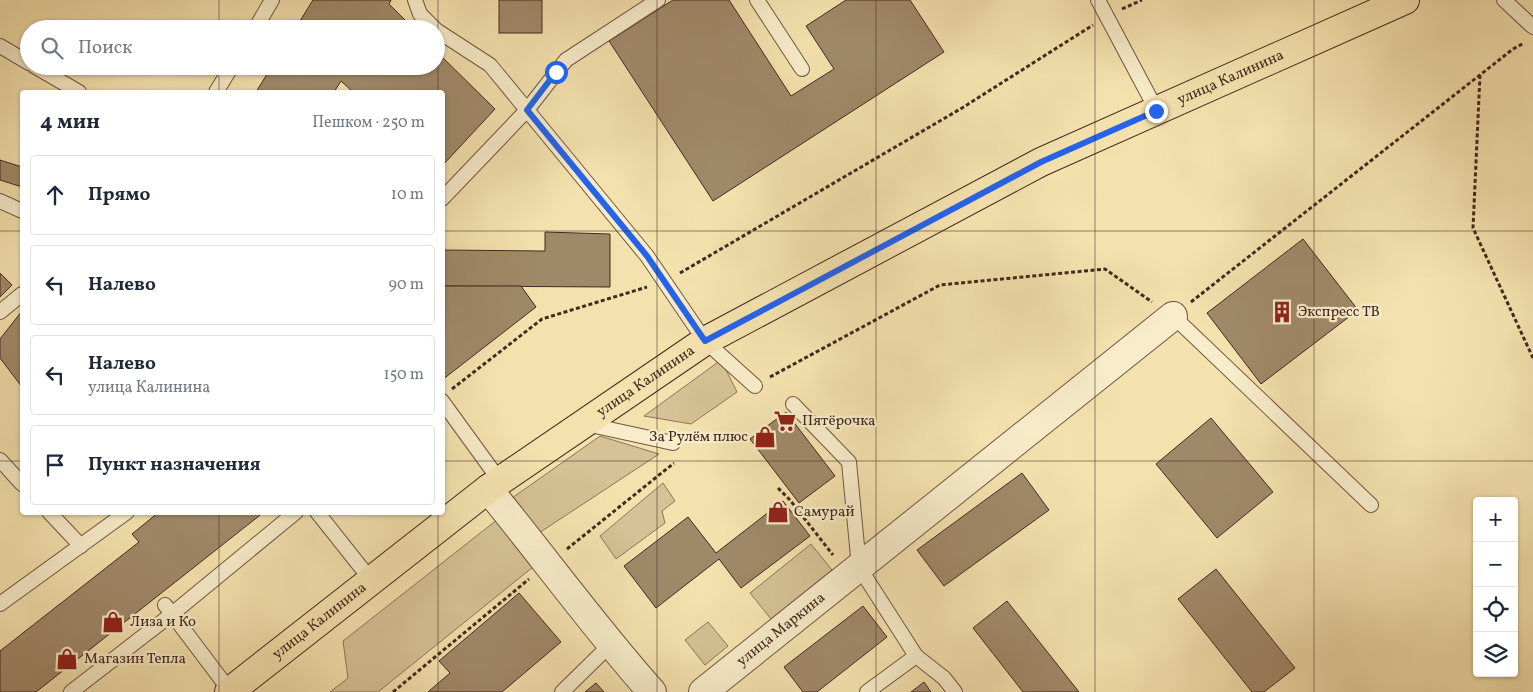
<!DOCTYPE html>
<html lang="ru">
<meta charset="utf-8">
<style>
body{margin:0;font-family:Vollkorn,serif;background:#f6f6f7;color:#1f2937}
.controls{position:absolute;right:15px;bottom:15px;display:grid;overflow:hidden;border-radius:5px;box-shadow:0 1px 4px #0004}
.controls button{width:45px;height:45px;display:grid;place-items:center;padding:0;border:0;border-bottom:1px solid #e0e1e3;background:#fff;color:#1f2937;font:25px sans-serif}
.stop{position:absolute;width:15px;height:15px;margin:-11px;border:4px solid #2563eb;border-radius:50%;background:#fff}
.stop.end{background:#2563eb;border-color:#fff;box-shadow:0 1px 5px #0008}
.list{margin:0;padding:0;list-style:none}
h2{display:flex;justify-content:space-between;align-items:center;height:65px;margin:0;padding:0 20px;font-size:21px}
h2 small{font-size:16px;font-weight:400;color:#747a83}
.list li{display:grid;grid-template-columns:32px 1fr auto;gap:15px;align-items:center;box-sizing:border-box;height:80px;margin:0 10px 10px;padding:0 10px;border:1px solid #e0e1e3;border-radius:5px}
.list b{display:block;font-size:19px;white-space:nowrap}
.list p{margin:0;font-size:16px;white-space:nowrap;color:#747a83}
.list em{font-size:16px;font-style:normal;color:#747a83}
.icon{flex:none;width:28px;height:28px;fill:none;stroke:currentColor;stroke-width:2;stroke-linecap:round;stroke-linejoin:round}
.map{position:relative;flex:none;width:1533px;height:692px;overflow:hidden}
.search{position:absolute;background:#fff;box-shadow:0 1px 4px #0004;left:20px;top:20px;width:425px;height:55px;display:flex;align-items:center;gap:12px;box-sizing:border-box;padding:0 18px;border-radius:28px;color:#747a83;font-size:19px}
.panel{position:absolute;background:#fff;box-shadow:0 1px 4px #0004;left:20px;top:90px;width:425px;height:425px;border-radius:5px}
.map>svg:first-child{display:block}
</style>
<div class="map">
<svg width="1533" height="692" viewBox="0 0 1533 692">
<rect width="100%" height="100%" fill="#f4e2ae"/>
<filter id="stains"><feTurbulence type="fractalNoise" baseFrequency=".004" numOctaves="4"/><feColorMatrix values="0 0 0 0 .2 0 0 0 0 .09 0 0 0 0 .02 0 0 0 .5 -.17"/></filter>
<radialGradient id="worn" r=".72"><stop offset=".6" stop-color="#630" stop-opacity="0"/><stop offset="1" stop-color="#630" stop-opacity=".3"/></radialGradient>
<!-- green -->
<g fill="#d6c296" stroke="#8e755a">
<polygon points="721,360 737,392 691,424 644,416"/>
<polygon points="600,436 659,454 539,533 512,498"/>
<polygon points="663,483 675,501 662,511 665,523 616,559 600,536"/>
<polygon points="498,519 533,567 378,692 330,692 348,678 343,641"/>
<polygon points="811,544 832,570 771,619 750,593"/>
<polygon points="708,622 728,646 705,665 685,640"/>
</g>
<!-- building -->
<g fill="#a08969" stroke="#45281e">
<polygon points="313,0 391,0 389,4 414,29 295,29"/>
<rect x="499" y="0" width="43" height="33"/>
<polygon points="673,0 729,0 791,96 834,69 806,26 846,0 910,0 944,52 713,201 609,41"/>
<polygon points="436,51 495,109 442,166 442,92 353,92 341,81 334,92 256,92 272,66 436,66"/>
<polygon points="0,160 22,167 22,187 0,180"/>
<polygon points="545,232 610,234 610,287 442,286 442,250 545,251"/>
<polygon points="1303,239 1358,310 1261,384 1207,313"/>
<polygon points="0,273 12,285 0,297"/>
<polygon points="442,286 521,286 536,307 442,380"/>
<polygon points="22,311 22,387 0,358 0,339"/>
<polygon points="786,412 835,476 799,503 750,439"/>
<polygon points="1211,418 1273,492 1217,538 1156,464"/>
<polygon points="1022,473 1049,510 944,586 917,550"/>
<polygon points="783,501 810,536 741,588 719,559 656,608 624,566 688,517 716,553"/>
<polygon points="159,512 264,512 36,692 0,692 0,651 139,542 132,534"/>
<polygon points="1216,569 1295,668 1264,692 1252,692 1178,599"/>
<polygon points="519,593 561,642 502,692 428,692 450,673 439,661"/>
<polygon points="1007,601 1079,692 1023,692 973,628"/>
<polygon points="863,606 887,637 817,692 803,692 784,667"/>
<polygon points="924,682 931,692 911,692"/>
<polygon points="596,683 604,692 585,692"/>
</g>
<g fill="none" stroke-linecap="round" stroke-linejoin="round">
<!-- service casing -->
<g stroke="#715642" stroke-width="16">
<g id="service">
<polyline points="415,0 420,14 435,29"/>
<polyline points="757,0 802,69"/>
<polyline points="1098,0 1157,111"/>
<polyline points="1504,0 1533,27"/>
<polyline points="255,29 272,0"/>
<polyline points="436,30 490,65 647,256 705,341 755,386"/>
<polyline points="0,46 29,63"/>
<polyline points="34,66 79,92"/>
<polyline points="216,92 232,66"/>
<polyline points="442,199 527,110 566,60 658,0"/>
<polyline points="0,201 22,211"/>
<polyline points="0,312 22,294"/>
<polyline points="1173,316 1371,505"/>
<polyline points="442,401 500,481"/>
<polyline points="793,404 849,462 859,567 916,656"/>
<polyline points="586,424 673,443"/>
<polyline points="0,460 22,484"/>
<polyline points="49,512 81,546"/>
<polyline points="317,512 371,580"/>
<polyline points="0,604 127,512"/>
<polyline points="230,691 172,614 296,512"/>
<polyline points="71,692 172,614 165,605"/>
<polyline points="562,692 610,645"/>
<polyline points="867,692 916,656 944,678 955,692"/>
</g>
</g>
<!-- minor casing -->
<g stroke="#715642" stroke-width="30">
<g id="minor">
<path d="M 488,489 C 543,556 594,627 652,692"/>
<path id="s1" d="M 703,692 L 1173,316"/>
</g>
</g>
<!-- primary casing -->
<g stroke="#45281e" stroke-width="30">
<g id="primary">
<path id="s2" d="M 229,692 L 488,489 L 705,341 L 1041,162 L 1405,0"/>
</g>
</g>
<!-- path -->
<g stroke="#45281e" stroke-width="3" stroke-dasharray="4 2.5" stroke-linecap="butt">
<polyline points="1122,9 1142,0"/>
<polyline points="1480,75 1473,228 1533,358"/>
<polyline points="680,273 962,108 1093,25"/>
<polyline points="1191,302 1513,49 1524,43"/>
<polyline points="770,377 940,285 1105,269 1152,302"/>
<polyline points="452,389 542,319 647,287"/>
<polyline points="778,488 790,500 833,555"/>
<polyline points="567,549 674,463"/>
<polyline points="393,692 529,579"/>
</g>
<!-- service -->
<use href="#service" stroke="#f8ecca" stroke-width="14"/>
<!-- minor -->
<use href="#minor" stroke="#f8ecca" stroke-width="28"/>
<!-- primary -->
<use href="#primary" stroke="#f4e2ae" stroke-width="28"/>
</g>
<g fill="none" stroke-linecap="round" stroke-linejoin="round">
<!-- route -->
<polyline stroke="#2563eb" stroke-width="6" points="556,72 527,110 647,256 705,341 1041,162 1156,111"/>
</g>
<!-- grid -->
<path fill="none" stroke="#45281e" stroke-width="1" stroke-opacity="0.55" d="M 219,0 L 219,29M 438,0 L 438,92M 657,0 L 657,692M 876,0 L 876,692M 1095,0 L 1095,692M 1314,0 L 1314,692M 219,66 L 219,92M 0,231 L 22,231M 442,231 L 1533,231M 0,461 L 22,461M 442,461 L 1533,461M 219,512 L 219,692M 438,512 L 438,692"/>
<!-- icons -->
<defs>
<g id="building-bare" transform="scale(1.725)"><path d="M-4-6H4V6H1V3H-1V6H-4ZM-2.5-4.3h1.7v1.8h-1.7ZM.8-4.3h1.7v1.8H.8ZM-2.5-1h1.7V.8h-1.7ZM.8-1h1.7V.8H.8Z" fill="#8f2418" stroke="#f8ecca" stroke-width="2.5" paint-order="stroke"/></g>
<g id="supermarket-bare" transform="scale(1.725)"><path d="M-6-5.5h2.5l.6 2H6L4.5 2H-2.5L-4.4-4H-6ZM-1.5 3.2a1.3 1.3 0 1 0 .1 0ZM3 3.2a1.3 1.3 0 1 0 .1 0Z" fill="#8f2418" stroke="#f8ecca" stroke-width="2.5" paint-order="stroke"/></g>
<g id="shop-bare" transform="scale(1.725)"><path d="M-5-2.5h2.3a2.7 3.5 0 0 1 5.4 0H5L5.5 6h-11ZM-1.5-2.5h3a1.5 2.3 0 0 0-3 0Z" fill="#8f2418" stroke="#f8ecca" stroke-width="2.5" paint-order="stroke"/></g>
</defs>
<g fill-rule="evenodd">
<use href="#building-bare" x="1282" y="312"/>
<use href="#supermarket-bare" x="785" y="421"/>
<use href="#shop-bare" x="765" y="437"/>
<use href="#shop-bare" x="778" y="512"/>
<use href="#shop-bare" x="113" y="622"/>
<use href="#shop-bare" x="67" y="659"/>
</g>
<g text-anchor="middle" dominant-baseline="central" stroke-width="4.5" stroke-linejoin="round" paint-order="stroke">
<!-- street labels -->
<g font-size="15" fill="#45281e" stroke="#f8ecca">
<text stroke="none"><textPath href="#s2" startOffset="1180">улица Калинина</textPath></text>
<text stroke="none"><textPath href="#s2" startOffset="520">улица Калинина</textPath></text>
<text stroke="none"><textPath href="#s2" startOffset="115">улица Калинина</textPath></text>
<text stroke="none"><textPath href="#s1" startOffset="100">улица Маркина</textPath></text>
</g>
<!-- poi labels -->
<g font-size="15" fill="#45281e" stroke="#f8ecca" text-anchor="start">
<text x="1298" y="312">Экспресс ТВ</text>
<text x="802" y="421">Пятёрочка</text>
<text x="748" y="437" text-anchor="end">За Рулём плюс</text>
<text x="794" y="512">Самурай</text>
<text x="130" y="622">Лиза и Ко</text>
<text x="84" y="659">Магазин Тепла</text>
</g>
</g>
<rect width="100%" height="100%" filter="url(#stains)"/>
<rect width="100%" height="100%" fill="url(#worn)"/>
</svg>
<div class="controls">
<button>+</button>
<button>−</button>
<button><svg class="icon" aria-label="locate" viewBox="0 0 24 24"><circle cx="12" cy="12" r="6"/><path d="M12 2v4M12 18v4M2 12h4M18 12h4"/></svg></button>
<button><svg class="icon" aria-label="layers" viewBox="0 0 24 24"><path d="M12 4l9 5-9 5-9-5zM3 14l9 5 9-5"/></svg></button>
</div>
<div class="stop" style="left:556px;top:72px"></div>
<div class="stop end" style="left:1156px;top:111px"></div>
<div class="search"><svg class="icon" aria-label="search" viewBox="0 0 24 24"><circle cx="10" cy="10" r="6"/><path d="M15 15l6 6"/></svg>Поиск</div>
<section class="panel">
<h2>4 мин<small>Пешком · 250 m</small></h2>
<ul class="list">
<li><svg class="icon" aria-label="ahead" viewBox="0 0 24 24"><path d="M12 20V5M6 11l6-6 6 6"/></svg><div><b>Прямо</b></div><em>10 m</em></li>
<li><svg class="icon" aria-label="left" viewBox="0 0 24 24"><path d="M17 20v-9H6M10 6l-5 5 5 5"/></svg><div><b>Налево</b></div><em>90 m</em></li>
<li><svg class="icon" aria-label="left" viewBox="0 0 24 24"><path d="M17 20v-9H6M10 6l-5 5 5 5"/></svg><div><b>Налево</b><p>улица Калинина</p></div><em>150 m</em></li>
<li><svg class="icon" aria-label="arrive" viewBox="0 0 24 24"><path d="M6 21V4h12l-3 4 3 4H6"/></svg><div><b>Пункт назначения</b></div></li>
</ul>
</section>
</div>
